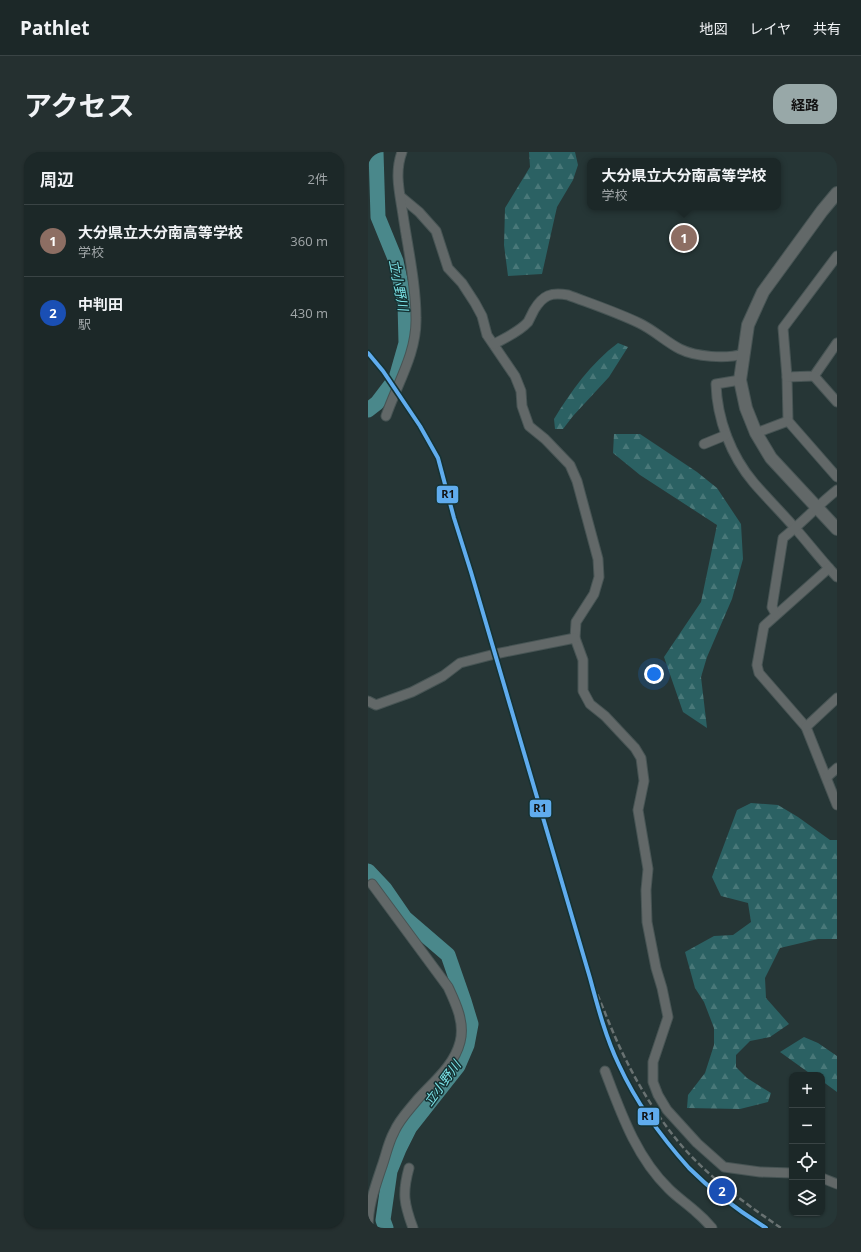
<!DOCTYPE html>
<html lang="ja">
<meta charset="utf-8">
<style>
body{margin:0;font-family:"Open Sans","Noto Sans JP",sans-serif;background:#253030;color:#f1f3f6}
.controls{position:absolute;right:12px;bottom:12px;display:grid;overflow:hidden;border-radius:8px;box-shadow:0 1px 3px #0004}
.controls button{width:36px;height:36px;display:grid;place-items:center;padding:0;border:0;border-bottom:1px solid #3a4445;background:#1c2828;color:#f1f3f6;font:20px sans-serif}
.you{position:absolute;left:286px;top:522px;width:14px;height:14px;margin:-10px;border:3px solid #fff;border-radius:50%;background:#1a73e8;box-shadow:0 0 0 6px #1a73e833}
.badge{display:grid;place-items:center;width:26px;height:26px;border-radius:50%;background:#98a8a8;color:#fff;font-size:13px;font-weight:700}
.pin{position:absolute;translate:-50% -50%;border:2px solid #fff;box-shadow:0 1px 4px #0006}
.popup{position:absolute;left:219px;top:6px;width:194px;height:52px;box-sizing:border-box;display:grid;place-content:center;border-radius:8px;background:#1c2828;filter:drop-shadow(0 1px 3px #0005);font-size:13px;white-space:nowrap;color:#a0a6a8}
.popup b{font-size:15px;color:#f1f3f6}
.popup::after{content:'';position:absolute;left:50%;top:100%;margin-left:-8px;border:8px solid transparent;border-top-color:#1c2828}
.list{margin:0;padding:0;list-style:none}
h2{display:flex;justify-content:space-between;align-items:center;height:52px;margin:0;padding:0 16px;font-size:17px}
h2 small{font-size:13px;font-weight:400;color:#a0a6a8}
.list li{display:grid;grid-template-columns:26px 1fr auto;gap:12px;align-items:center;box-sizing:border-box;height:72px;padding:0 16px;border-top:1px solid #3a4445}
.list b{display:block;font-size:15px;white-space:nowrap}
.list p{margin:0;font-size:13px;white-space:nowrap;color:#a0a6a8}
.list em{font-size:13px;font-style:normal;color:#a0a6a8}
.icon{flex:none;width:22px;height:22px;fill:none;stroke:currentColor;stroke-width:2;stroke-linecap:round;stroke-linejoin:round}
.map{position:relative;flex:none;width:469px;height:1076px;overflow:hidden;border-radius:16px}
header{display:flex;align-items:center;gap:24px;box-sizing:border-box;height:56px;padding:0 20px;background:#1c2828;border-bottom:1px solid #3a4445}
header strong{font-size:19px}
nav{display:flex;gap:22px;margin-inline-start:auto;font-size:14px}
.intro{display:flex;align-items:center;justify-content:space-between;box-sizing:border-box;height:96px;padding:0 24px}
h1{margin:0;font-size:28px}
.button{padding:10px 18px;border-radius:16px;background:#98a8a8;color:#111;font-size:14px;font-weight:700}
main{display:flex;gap:24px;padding:0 24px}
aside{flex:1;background:#1c2828;border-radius:16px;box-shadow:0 1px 3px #0004}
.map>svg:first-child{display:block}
</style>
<header>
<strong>Pathlet</strong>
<nav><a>地図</a><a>レイヤ</a><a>共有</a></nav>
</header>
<div class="intro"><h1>アクセス</h1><a class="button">経路</a></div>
<main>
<aside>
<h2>周辺<small>2件</small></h2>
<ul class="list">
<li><span class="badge" style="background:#8d6e63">1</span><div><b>大分県立大分南高等学校</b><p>学校</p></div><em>360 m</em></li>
<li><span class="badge" style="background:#1a4fb4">2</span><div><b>中判田</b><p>駅</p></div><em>430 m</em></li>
</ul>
</aside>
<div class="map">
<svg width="469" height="1076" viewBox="0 0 469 1076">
<defs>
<pattern id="forest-firs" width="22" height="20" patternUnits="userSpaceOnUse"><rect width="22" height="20" fill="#2b6163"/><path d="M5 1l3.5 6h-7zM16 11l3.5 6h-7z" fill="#497879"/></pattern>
</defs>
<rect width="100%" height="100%" fill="#263636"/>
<!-- forest -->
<g fill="url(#forest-firs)">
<polygon points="161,0 207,0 210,13 205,28 189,55 174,122 140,124 136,93 137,56 162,15"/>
<path d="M 250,191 L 260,195 L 241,225 L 205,264 L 195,277 L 187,277 L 186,267 C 203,239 223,211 250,191 Z"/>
<polygon points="246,282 272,282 329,320 349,336 373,372 375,407 364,447 339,505 333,525 339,576 315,560 296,505 333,450 349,373 272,323 245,301"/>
<polygon points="383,651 410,653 430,665 462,688 469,688 469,787 450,787 412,796 397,826 398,846 421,872 402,885 382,889 368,903 368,915 379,926 403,941 400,950 372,957 319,956 320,943 337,921 346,893 346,876 336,850 327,836 317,800 346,784 365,783 383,770 380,751 353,744 344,725 369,658"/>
<polygon points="436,885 450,891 469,904 469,940 454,929 454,923 444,923 412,900"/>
</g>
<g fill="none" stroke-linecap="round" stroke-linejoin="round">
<!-- river -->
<g stroke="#4a888b" stroke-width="15">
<polyline points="0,258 9,251 28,226 38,191 37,151 28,109 10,65 8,0"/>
<polyline points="0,719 17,737 37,766 80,803 96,849 103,872 99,893 90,914 42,975 31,997 22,1019 15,1068 18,1076"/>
</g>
<!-- minor casing -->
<g stroke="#475454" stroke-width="11">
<g id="minor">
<polyline points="33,45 51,60 68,79 80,116 94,131 107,151 114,164 119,183 147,224 153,239 154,254 161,274 177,287 202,313 209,329 230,407 231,425 226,442 208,470 207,486 215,508 215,539 222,552 237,564 267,596 273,606 276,629 270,658 280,717 278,738 279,770 288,816 294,836 300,865 285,910 285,930 290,943 299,958 329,991 356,1015 392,1020 424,1021"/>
<polyline points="469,191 446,224 419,225 420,269 469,325"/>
<path d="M 126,192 C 137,186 151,180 160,170 C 162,166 164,162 166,158 C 175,143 183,140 200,143 C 224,152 248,160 271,171 C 286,178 298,190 312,197 C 328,205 358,207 375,202"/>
<polyline points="446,224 469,250"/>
<polyline points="419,225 415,176 469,104"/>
<path d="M 372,228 L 348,232 C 349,267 363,304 386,331 C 399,346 414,361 427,376 C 441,392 454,409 469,425"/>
<path d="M 18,264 C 29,232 49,201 48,166 C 48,132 40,97 35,63 C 32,42 26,21 34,0"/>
<polyline points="388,281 420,269"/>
<polyline points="336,292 358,283"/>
<polyline points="461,416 396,474 389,513 391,521 438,575 469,653"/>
<path d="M 408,462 L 404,455 L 415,386 C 434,371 450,353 469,338"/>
<polyline points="0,549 8,553 44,540 75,524 92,511 127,502 207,486"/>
<polyline points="438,575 469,546"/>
<polyline points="459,625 469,616"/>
<path d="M 237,919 C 253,961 268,1005 301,1037 C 309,1045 318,1051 327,1059 C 333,1064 339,1070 344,1076"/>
<path d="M 41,1016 C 34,1041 36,1052 45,1076"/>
<polyline points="454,1026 469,1032"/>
<path d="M 0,1076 C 0,1054 7,1035 14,1014 C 18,1003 20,991 26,980 C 31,968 41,958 49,948 C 64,931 86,914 92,890 C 97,871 88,852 80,835 L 4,732"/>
</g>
</g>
<!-- tertiary casing -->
<g stroke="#475454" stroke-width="14">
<polyline id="tertiary" points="469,41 454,59 395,140 380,173 372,228 378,256 388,281 403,306 469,377"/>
</g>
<!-- minor -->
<use href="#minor" stroke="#626868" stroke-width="9"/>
<!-- tertiary -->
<use href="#tertiary" stroke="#626868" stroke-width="12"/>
<!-- rail -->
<path stroke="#697272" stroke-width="2.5" stroke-dasharray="6 3" stroke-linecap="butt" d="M 222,826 C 235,854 245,883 259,910 C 276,944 302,984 329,1010 C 354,1035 384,1056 413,1076"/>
<!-- rail-1 casing -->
<g stroke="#153233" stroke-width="7">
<path id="rail-1" d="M 0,201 L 15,219 L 52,274 L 70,306 L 86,366 L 103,420 L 222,826 C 230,856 238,886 251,913 C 268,950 294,986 321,1016 C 344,1039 371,1059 398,1076"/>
</g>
<!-- rail-1 -->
<use href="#rail-1" stroke="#60acee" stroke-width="4"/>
</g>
<g text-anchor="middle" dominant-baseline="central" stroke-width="3" stroke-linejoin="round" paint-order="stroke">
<!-- water labels -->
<g font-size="13" font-style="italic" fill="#7ce3e8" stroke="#153233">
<text transform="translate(31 133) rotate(79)">立小野川</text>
<text transform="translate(74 931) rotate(-54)">立小野川</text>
</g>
</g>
<g stroke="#153233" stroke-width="1.5">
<rect x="68" y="333" width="23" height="19" rx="4" fill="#60acee"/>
<rect x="161" y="647" width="23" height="19" rx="4" fill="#60acee"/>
<rect x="269" y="955" width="23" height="19" rx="4" fill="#60acee"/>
</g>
<g font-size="11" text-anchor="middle" font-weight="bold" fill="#111">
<text x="80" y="346">R1</text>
<text x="172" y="660">R1</text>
<text x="280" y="968">R1</text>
</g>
</svg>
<div class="controls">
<button>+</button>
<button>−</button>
<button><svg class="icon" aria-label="locate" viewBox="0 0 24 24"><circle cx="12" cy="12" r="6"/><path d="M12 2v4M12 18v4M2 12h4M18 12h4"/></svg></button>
<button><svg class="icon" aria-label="layers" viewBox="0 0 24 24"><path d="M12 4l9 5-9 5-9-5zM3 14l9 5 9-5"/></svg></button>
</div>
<div class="you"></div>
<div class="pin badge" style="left:316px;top:86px;background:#8d6e63">1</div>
<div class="popup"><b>大分県立大分南高等学校</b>学校</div>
<div class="pin badge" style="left:354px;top:1039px;background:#1a4fb4">2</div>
</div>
</main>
